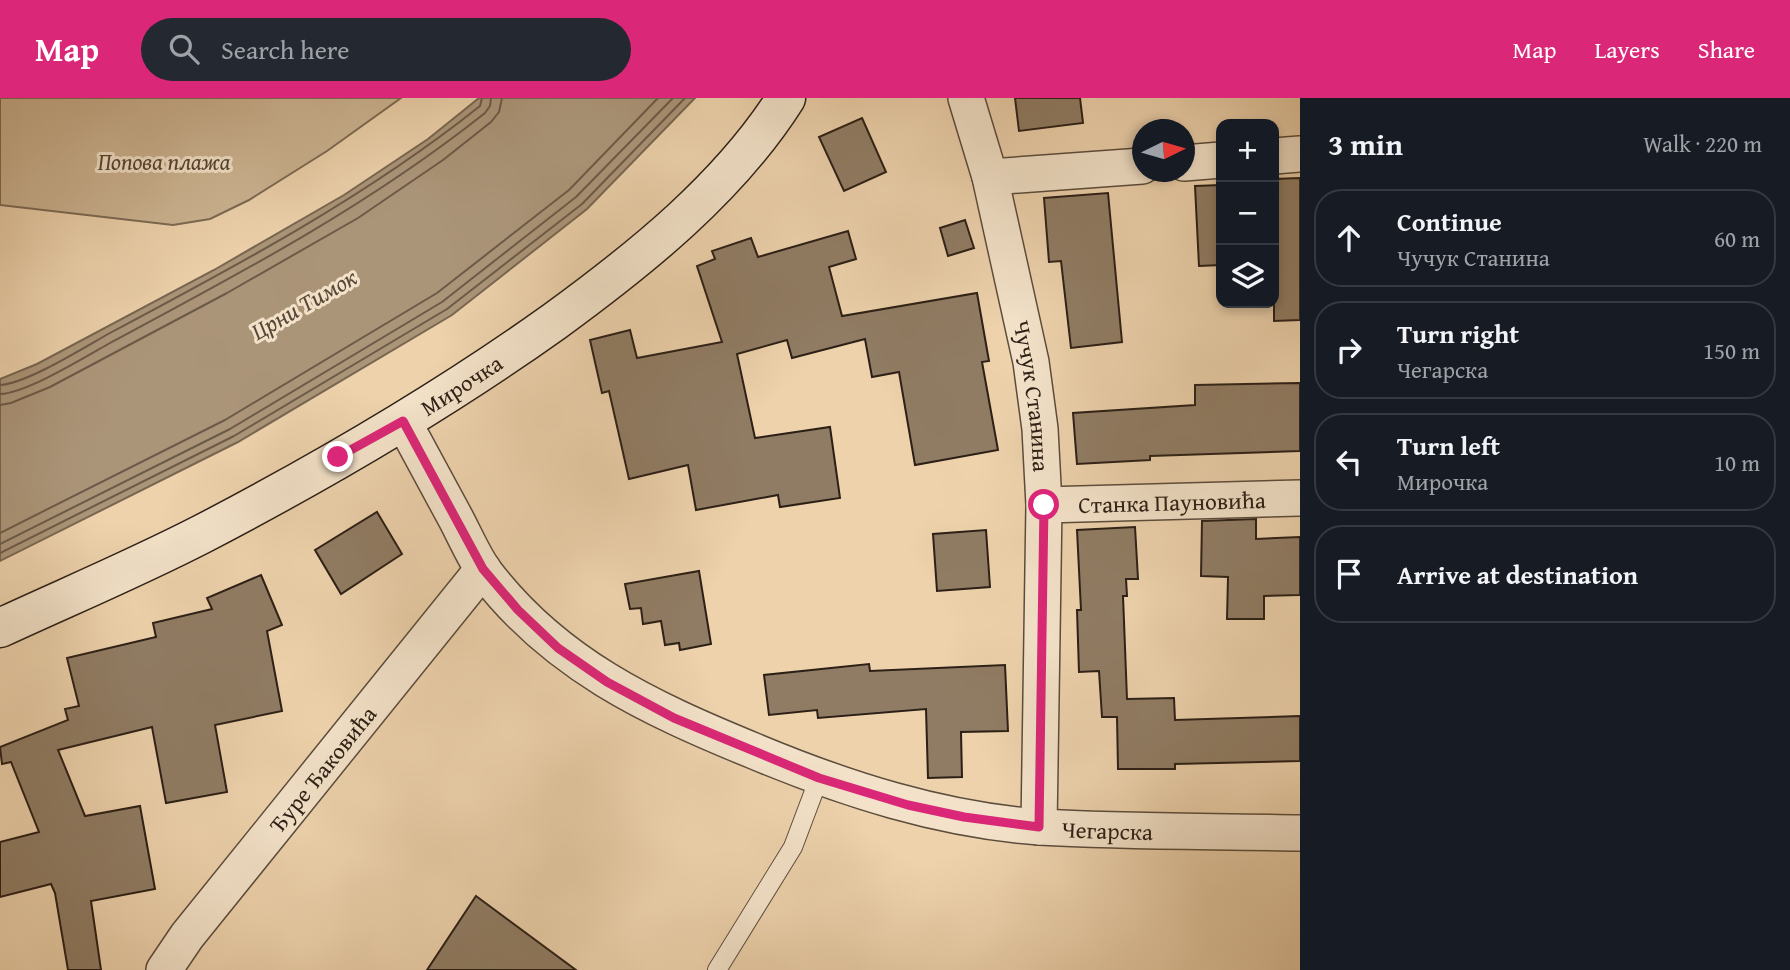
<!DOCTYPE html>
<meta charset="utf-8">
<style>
body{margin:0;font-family:"Gentium Book Plus",serif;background:#242831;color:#f1f3f6}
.controls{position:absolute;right:21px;top:21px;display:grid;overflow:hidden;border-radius:14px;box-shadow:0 4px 10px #0003}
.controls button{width:63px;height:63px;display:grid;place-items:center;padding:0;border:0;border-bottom:2px solid #363941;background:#171b24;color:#f1f3f6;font:35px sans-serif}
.compass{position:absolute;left:1132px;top:21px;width:63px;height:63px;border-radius:50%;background:#171b24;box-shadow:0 4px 10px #0003;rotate:85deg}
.stop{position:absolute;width:21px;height:21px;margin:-16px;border:5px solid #db2777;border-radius:50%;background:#fff}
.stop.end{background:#db2777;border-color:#fff;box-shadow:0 2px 7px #0008}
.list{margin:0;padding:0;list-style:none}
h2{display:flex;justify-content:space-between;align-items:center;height:91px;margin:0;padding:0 28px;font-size:30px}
h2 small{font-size:23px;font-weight:400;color:#9ea1a6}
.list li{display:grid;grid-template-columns:46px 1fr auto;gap:21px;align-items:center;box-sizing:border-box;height:98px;margin:0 14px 14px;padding:0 14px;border:2px solid #363941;border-radius:28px}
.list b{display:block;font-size:26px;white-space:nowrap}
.list p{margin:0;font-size:23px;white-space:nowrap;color:#9ea1a6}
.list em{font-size:23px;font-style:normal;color:#9ea1a6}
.icon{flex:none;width:38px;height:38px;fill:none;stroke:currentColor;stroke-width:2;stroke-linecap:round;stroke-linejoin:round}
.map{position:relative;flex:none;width:1300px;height:872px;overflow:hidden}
header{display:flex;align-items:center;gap:42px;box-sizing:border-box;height:98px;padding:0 35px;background:#db2777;color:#fff}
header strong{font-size:33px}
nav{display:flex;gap:38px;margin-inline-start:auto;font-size:24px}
.search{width:490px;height:63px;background:#242831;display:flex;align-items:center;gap:18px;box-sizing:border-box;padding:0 24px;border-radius:38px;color:#9ea1a6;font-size:26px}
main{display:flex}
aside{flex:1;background:#171b24}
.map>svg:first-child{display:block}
</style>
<header>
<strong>Map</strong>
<div class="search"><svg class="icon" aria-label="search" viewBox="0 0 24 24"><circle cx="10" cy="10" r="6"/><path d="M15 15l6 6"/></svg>Search here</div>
<nav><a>Map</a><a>Layers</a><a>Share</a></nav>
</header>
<main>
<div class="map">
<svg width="1300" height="872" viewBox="0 0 1300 872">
<rect width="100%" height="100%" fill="#edd2ac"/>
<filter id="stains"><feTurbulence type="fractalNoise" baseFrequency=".00286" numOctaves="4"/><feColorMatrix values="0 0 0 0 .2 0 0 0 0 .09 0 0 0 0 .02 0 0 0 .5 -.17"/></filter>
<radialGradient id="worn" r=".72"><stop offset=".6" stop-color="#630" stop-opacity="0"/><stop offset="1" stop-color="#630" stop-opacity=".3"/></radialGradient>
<!-- green -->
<polygon fill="#ccb492" stroke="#7c6a54" stroke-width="2" points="0,0 401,0 327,53 249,102 210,121 173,127 0,107"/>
<!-- water -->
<polygon fill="#ab9579" stroke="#786651" stroke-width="2" points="479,0 695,0 587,111 452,217 238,344 0,463 0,281 37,266 214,172 344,97 428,41"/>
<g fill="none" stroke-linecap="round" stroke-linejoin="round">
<!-- shore -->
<g stroke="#6c5a48" stroke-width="2">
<path d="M 0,287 C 28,285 83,250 110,235 C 238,167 366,99 480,8 L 482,0"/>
<path d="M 0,296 C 27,295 85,259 110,245 C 241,175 368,108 485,15 L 490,8 L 491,0"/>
<polyline points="0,307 11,305 50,289 227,195 358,120 443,62 491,24 499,14 502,0"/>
<polyline points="0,435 225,322 437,195 569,92 658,0"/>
<polyline points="0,446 230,331 442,204 576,99 673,0"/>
<polyline points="0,455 234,338 447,211 582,106 685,0"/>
</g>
</g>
<!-- building -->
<g fill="#907c64" stroke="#2c1f16" stroke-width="2">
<polygon points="1015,0 1080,0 1083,25 1019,33"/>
<polygon points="862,20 886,74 844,93 819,39"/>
<polygon points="1300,80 1300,222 1274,223 1274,186 1277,186 1274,81"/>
<polygon points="1221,87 1221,167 1199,168 1195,88"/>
<polygon points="1108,95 1122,244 1071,250 1061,163 1049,164 1044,100"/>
<polygon points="965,122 974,150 948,158 940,130"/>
<polygon points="848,133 856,161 829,169 842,218 977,195 989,263 982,264 998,352 915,367 899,274 872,279 865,241 792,260 787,242 737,256 755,340 830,329 840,400 780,409 778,397 696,412 688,367 629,381 609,293 602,295 590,242 630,232 637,260 722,244 697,168 715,161 712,153 751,140 758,159"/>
<polygon points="1300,285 1300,353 1150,358 1150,362 1077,366 1073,315 1195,307 1195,287"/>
<polygon points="377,414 402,456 341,496 315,452"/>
<polygon points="1256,421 1256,441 1300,439 1300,497 1264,498 1264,521 1227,521 1228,479 1201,478 1202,423"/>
<polygon points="1135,429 1138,481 1126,481 1127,498 1123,498 1127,601 1174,600 1175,622 1300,618 1300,663 1175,666 1175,671 1118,671 1117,619 1102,619 1099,573 1079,574 1077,512 1081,512 1077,432"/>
<polygon points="986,432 990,489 937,493 933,436"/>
<polygon points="699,473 711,546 680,552 679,545 665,547 661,523 643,526 641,510 630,511 625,486"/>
<polygon points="261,477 282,527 267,533 282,613 215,627 227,694 166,705 152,629 58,652 85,718 140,708 155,791 91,803 101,872 68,872 55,795 51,786 0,799 0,744 39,734 11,664 2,666 0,649 68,622 65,611 79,608 67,560 156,539 153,525 212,511 207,500"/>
<polygon points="869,566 870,573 1005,567 1008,633 961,634 962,679 928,680 926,611 818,620 817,612 769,617 764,577"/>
<polygon points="476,798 576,872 427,872"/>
</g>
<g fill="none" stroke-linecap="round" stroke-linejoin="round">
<!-- lane casing -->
<g stroke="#5c4c3c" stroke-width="20">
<polyline id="lane" points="717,872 793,749 819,680"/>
</g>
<!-- street casing -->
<g stroke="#5c4c3c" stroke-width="38">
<g id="street">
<path id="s1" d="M 966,0 L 990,79 L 1031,264 L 1040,331 L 1044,407 L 1039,729"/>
<polyline points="1274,58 1300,56"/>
<polyline points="1184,65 1221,62"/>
<polyline points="990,79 1142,68"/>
<path id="s2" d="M 403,323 C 421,356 439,389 456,421 C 465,438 473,457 484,473 C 554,566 649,610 754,653 C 845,691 941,722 1040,729 C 1126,734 1214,733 1300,735"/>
<path id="s3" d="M 1044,407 L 1300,400"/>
<path id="s4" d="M 164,872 L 187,838 L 483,471"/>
</g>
</g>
<!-- secondary casing -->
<g stroke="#2c1f16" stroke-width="41">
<g id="secondary">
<path id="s5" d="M 0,530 C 67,499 136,470 202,436 C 323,373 443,303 555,223 C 640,161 729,90 786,0"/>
</g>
</g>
<!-- lane -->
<use href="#lane" stroke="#f3e2c9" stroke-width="18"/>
<!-- street -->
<use href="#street" stroke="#f3e2c9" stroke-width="35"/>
<!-- secondary -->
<use href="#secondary" stroke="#f3e2c9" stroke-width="38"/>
</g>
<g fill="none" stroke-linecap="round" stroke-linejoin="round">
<!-- route -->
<polyline stroke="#db2777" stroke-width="9" points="338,359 403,323 483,471 518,512 558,550 607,584 674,620 819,680 908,707 964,719 1039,729 1044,407"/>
</g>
<g text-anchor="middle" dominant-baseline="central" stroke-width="6" stroke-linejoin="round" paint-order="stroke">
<!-- park labels -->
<g font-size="23" font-style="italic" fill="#544435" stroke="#f3e2c9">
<text x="164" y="63">Попова плажа</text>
</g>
<!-- street labels -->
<g font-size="23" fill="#2c1f16" stroke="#f3e2c9">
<text stroke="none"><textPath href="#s5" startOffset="522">Мирочка</textPath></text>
<text stroke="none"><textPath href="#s1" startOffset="306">Чучук Станина</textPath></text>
<text stroke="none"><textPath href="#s3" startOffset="128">Станка Пауновића</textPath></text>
<text stroke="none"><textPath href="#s4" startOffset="256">Ђуре Ђаковића</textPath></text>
<text stroke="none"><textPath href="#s2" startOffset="864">Чегарска</textPath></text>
</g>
<!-- water labels -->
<g font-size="24" font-style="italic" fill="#584839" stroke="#f3e2c9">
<text transform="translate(304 206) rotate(-30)">Црни Тимок</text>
</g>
</g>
<rect width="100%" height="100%" filter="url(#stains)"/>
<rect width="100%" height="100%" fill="url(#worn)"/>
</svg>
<div class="controls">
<button>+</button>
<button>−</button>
<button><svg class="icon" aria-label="layers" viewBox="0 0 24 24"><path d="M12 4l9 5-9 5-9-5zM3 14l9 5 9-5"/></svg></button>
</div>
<svg class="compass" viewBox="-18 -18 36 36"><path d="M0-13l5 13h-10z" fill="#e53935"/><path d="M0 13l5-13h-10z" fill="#9ea1a6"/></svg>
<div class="stop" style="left:1044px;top:407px"></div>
<div class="stop end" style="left:338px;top:359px"></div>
</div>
<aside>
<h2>3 min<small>Walk · 220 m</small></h2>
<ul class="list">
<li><svg class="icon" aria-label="ahead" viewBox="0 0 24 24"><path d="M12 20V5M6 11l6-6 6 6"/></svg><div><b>Continue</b><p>Чучук Станина</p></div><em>60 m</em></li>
<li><svg class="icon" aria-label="right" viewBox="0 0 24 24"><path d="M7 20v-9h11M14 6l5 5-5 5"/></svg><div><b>Turn right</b><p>Чегарска</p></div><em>150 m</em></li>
<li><svg class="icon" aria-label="left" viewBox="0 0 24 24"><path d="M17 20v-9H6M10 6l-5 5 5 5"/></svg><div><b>Turn left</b><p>Мирочка</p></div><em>10 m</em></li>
<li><svg class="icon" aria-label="arrive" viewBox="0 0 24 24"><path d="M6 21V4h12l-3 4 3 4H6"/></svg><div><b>Arrive at destination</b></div></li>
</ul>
</aside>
</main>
